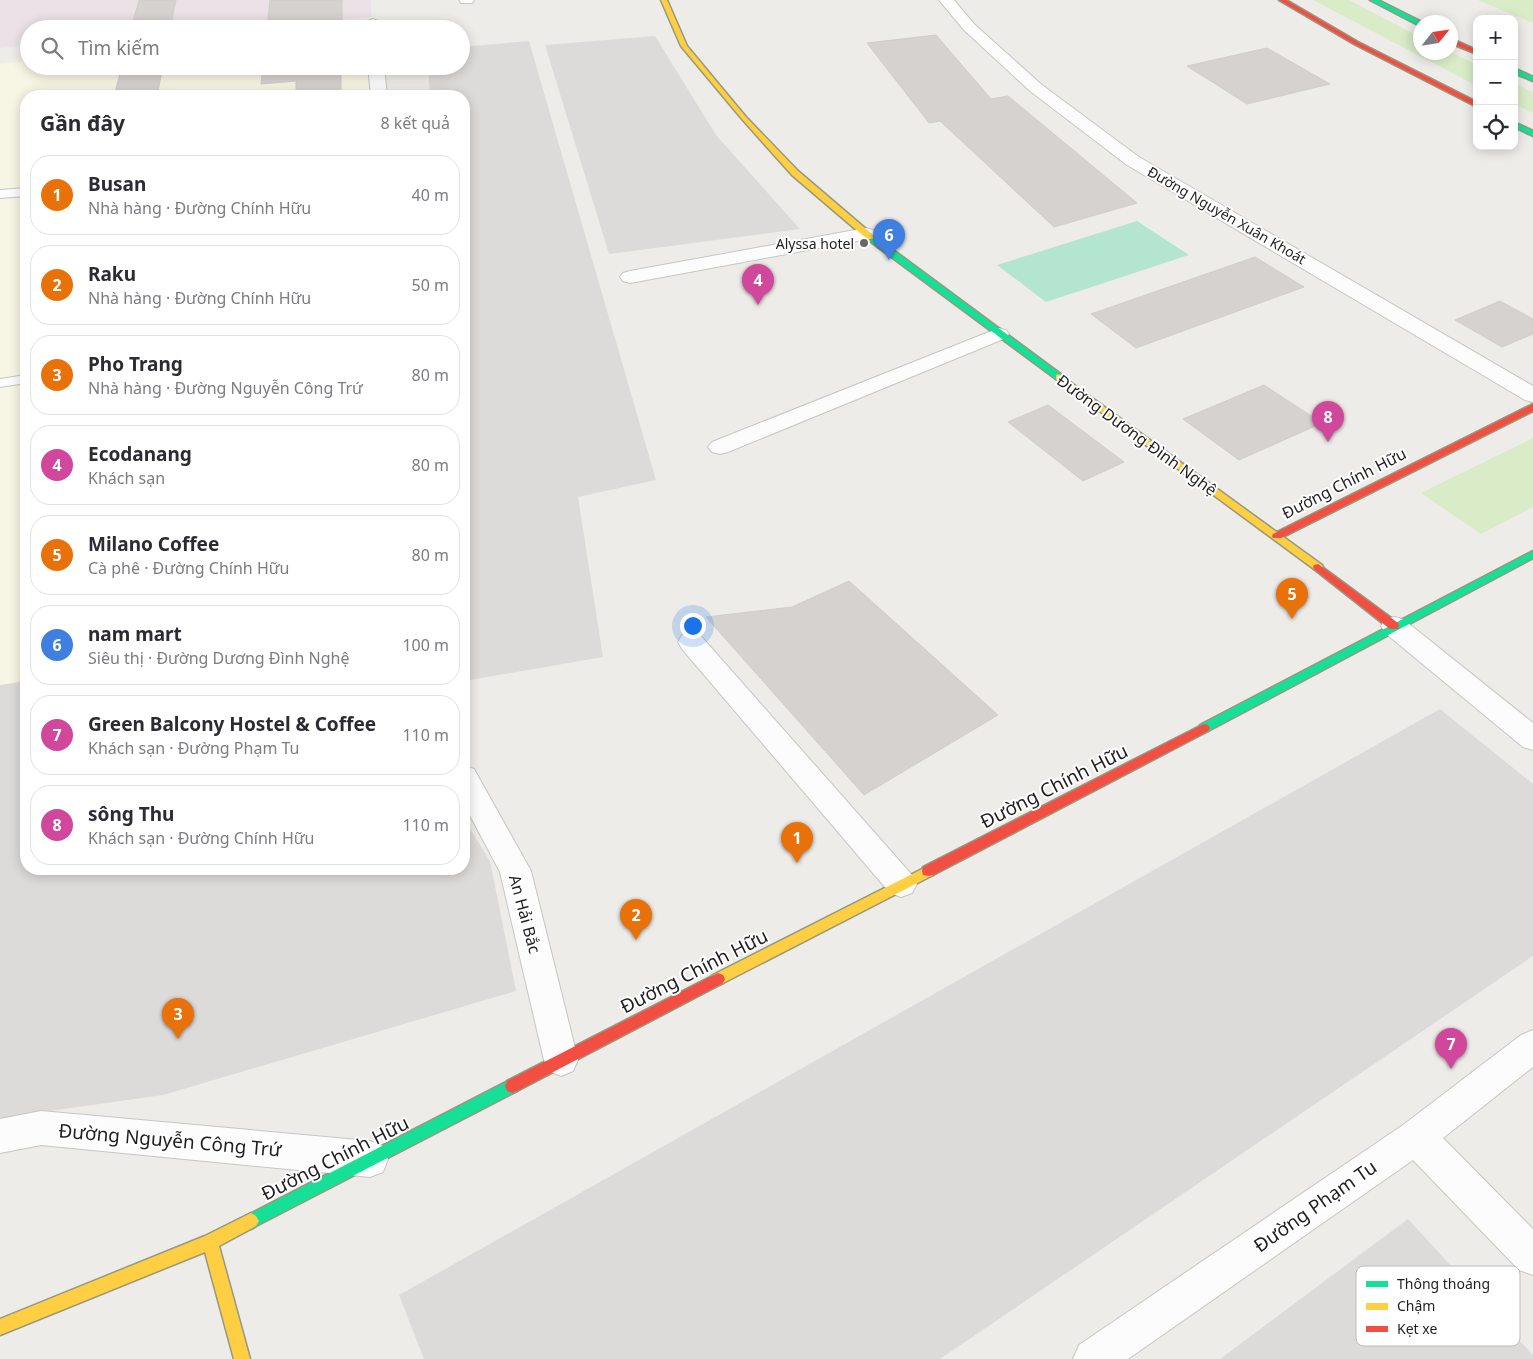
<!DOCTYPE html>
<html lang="vi">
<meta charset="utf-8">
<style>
body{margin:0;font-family:"Noto Sans",sans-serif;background:#f7f7f7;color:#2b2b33}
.controls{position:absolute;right:15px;top:15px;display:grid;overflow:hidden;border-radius:10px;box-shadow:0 2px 12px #0003}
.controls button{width:45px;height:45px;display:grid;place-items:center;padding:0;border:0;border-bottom:1px solid #e1e1e2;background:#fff;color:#2b2b33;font:25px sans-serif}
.compass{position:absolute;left:1413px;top:15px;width:45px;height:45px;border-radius:50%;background:#fff;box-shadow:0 2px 12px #0003;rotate:60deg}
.you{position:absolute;left:692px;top:625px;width:18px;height:18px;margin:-12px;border:4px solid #fff;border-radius:50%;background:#1a73e8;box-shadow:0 0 0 8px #1a73e833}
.badge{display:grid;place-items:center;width:32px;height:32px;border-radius:50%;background:#676765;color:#fff;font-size:16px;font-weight:700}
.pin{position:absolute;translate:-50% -41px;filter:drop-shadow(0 1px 2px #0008)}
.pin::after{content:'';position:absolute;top:26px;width:18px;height:15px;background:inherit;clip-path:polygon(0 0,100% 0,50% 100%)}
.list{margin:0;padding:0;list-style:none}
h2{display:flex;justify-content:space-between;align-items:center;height:65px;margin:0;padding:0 20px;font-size:21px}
h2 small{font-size:16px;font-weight:400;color:#7c7c81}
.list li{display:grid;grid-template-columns:32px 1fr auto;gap:15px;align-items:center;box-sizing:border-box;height:80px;margin:0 10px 10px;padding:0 10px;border:1px solid #e1e1e2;border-radius:20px}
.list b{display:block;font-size:19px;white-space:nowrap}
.list p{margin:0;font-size:16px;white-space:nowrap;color:#7c7c81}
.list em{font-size:16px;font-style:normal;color:#7c7c81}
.icon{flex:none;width:28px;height:28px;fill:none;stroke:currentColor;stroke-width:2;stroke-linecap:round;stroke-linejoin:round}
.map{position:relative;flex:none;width:1533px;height:1359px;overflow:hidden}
.search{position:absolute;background:#fff;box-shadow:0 2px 12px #0003;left:20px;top:20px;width:450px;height:55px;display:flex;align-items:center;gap:12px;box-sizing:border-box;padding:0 18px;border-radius:28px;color:#7c7c81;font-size:19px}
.panel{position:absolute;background:#fff;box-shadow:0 2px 12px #0003;left:20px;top:90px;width:450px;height:785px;border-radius:20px}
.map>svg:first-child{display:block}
</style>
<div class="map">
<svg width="1533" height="1359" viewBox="0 0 1533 1359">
<rect width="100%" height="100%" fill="#eeece8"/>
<!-- residential -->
<g fill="#dddbd9">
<polygon points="655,36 716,135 800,229 609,254 545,45"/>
<polygon points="529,41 656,480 578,497 603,657 464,681 464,96 430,96 428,66 461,66 461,47"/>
<polygon points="26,678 26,869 464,869 464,819 490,861 516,991 163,1095 0,1118 0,682"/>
<polygon points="1440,709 1533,784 1533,956 940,1359 424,1359 399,1295"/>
<polygon points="1408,1219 1533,1355 1533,1359 1220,1359"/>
</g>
<!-- industrial -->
<polygon fill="#ebe1e7" points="0,0 371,0 371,17 228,29 29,29 29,45 0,48"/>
<!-- education -->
<polygon fill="#f7f6e4" points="29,61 29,66 371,66 373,96 26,96 26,681 0,685 0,64"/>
<!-- grass -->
<g fill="#daebc7">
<polygon points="1313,0 1349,0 1420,37 1420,52 1451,52 1477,65 1477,86"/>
<polygon points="1478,0 1533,0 1533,23 1480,1"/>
<polygon points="1514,83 1533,92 1533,113 1514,104"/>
<polygon points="1533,438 1533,507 1481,534 1421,493"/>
</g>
<!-- pitch -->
<polygon fill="#b4e5d0" points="1137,221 1189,255 1046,302 997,265"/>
<!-- building -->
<g fill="#d5d2cf" stroke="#d1cec9">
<polygon points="139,0 176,0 170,29 131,29"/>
<polygon points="270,0 342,0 342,29 267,29"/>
<polygon points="936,35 991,99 1008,96 1137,203 1054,227 940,121 929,123 867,43"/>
<polygon points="1267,48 1330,84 1247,104 1187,66"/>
<polygon points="122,66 163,66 157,96 114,96"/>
<polygon points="263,66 341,66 341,96 296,96 296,81 261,84"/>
<polygon points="1255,257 1304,287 1136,348 1091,314"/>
<polygon points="1500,301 1533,319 1533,334 1502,347 1455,320"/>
<polygon points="1264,385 1322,423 1239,460 1183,419"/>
<polygon points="1048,405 1124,462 1083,481 1008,422"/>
<polygon points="849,581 998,715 864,795 706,617 792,607"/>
</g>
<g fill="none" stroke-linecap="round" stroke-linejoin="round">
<!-- lane casing -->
<g stroke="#c6c6c4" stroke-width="2">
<g id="lane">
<polygon points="26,188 26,196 0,198 0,190"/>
<polygon points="26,375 26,383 0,387 0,379"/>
</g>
</g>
<!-- street casing -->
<g stroke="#c6c6c4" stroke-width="2">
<g id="street">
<polygon points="459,0 474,0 472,3 461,3"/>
<polygon points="939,0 954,0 974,24 1042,85 1139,157 1533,386 1533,402 1525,400 1127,165 1030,91 964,30"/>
<polygon points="373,19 378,21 381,29 365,29 368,21"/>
<polygon points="368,66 384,66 387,96 371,96"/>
<polygon points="866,228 873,230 876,234 873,238 630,283 623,281 620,277 623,273 630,271"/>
<polygon points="999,328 1006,330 1009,334 1006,338 728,452 720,454 712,452 708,447 712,442"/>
<polygon points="1394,617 1403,619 1533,723 1533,750 1523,747 1385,633 1381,626 1385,619"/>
<polygon points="691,632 700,635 912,875 917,884 912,893 901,897 890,893 682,649 678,642 682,635"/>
<polygon points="464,766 474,769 531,871 578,1060 573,1071 561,1076 549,1071 544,1060 500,872 464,804"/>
<polygon points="1533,1030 1533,1067 1443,1138 1533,1229 1533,1275 1519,1270 1413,1160 1128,1359 1073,1359 1079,1345 1403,1125 1521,1035"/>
<polygon points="41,1111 370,1141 383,1146 388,1159 383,1172 370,1177 41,1145 0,1153 0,1119"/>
</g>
</g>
<!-- fast casing -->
<g stroke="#969880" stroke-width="3">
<g id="fast">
<polygon points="1370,0 1378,0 1422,22 1420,26"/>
<polygon points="1514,68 1533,77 1533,81 1514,73"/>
<polygon points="1514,122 1533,131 1533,136 1514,127"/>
<polygon points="867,235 873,235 1062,375 1062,379 1056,379 867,239"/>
<polygon points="1533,551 1533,558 1208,731 1200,731 1198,728 1200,725"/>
<polygon points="512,1079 517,1081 519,1086 517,1091 256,1226 251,1229 246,1226 243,1221 246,1216"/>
</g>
</g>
<!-- slow casing -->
<g stroke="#969880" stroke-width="3">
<g id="slow">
<polygon points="661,0 667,0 687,46 746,117 798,171 873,235 873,239 867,239 792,175 742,119 681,46"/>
<polygon points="1059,374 1322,565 1323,567 1322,569 1314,569 1056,379 1056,375"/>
<polygon points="928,866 933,867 934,871 933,875 723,983 718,985 713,983 711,979 713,975"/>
<polygon points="251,1213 256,1216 259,1221 256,1226 219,1246 250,1359 234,1359 205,1252 0,1335 0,1319 205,1236"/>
</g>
</g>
<!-- jam casing -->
<g stroke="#969880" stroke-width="3">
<g id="jam">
<polygon points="1279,0 1286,0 1358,42 1477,102 1477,107 1354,44"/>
<polygon points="1450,38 1477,50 1477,54 1450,43"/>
<polygon points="1533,404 1533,411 1281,538 1273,538 1272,536 1273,534"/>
<polygon points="1318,564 1398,623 1399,626 1398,629 1390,629 1314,569 1313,567 1314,565"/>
<polygon points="1204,724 1208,725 1210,728 1208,731 933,875 928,876 923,875 922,871 923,867"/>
<polygon points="718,973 723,975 725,979 723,983 517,1091 512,1093 507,1091 505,1086 507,1081"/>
</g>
</g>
<!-- lane -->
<use href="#lane" fill="#fcfcfc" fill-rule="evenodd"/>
<!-- street -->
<use href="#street" fill="#fcfcfc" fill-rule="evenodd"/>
<!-- fast -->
<use href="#fast" fill="#16e098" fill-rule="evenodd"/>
<!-- slow -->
<use href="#slow" fill="#ffcf43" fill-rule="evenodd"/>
<!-- jam -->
<use href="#jam" fill="#f24e42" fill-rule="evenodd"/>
</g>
<!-- markers -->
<circle fill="#676765" stroke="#fff" stroke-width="2" cx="864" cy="243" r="5"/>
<g text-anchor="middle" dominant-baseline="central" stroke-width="4" stroke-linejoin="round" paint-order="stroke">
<!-- far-street labels -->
<g font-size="14" fill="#1f1f1f" stroke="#fff">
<text transform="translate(1227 215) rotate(30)">Đường Nguyễn Xuân Khoát</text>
</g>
<!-- far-poi labels -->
<g font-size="14" fill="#1f1f1f" stroke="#fff" text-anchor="end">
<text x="854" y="243">Alyssa hotel</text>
</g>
<!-- street labels -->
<g font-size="16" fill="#1f1f1f" stroke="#fff">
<text transform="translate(1137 435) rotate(36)">Đường Dương Đình Nghệ</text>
<text transform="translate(1344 483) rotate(-27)">Đường Chính Hữu</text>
<text transform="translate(525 914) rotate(75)">An Hải Bắc</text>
</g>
<!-- near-street labels -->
<g font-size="19" fill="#1f1f1f" stroke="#fff">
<text transform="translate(1054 786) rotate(-27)">Đường Chính Hữu</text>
<text transform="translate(694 971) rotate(-27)">Đường Chính Hữu</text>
<text transform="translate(170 1140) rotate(5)">Đường Nguyễn Công Trứ</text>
<text transform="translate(335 1158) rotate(-27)">Đường Chính Hữu</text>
<text transform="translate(1315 1206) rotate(-35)">Đường Phạm Tu</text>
</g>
</g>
<!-- legend -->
<rect x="1356" y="1266" width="164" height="80" rx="8" fill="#fff" stroke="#bcbcbc" stroke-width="1"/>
<rect x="1366" y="1281" width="22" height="6" fill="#16e098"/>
<rect x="1366" y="1303" width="22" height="7" fill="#ffcf43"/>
<rect x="1366" y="1326" width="22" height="6" fill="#f24e42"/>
<g font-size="14" fill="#1f1f1f">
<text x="1397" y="1289">Thông thoáng</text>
<text x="1397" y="1311">Chậm</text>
<text x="1397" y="1334">Kẹt xe</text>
</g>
</svg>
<div class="controls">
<button>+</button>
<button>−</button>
<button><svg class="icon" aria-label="locate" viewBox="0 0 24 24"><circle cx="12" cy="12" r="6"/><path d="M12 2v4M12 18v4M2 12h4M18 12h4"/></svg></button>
</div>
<svg class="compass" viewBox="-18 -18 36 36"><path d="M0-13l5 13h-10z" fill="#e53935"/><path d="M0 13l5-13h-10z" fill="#7c7c81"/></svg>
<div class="you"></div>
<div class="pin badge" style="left:797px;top:863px;background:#e8710a">1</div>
<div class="pin badge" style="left:636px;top:940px;background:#e8710a">2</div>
<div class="pin badge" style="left:178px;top:1039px;background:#e8710a">3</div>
<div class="pin badge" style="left:758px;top:305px;background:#d1479c">4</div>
<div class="pin badge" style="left:1292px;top:619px;background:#e8710a">5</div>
<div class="pin badge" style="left:889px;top:260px;background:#3f7fe0">6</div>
<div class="pin badge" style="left:1451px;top:1069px;background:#d1479c">7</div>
<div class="pin badge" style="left:1328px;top:442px;background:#d1479c">8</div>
<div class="search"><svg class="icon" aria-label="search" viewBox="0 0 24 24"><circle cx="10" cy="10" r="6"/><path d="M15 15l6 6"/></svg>Tìm kiếm</div>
<section class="panel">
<h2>Gần đây<small>8 kết quả</small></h2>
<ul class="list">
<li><span class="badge" style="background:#e8710a">1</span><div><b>Busan</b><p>Nhà hàng · Đường Chính Hữu</p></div><em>40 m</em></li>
<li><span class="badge" style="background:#e8710a">2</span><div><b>Raku</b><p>Nhà hàng · Đường Chính Hữu</p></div><em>50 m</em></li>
<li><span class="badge" style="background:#e8710a">3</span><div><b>Pho Trang</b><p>Nhà hàng · Đường Nguyễn Công Trứ</p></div><em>80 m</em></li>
<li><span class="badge" style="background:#d1479c">4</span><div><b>Ecodanang</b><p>Khách sạn</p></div><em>80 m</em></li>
<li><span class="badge" style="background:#e8710a">5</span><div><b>Milano Coffee</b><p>Cà phê · Đường Chính Hữu</p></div><em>80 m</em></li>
<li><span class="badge" style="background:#3f7fe0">6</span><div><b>nam mart</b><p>Siêu thị · Đường Dương Đình Nghệ</p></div><em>100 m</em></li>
<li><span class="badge" style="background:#d1479c">7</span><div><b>Green Balcony Hostel &amp; Coffee</b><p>Khách sạn · Đường Phạm Tu</p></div><em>110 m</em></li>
<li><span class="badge" style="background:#d1479c">8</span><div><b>sông Thu</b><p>Khách sạn · Đường Chính Hữu</p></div><em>110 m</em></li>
</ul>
</section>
</div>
